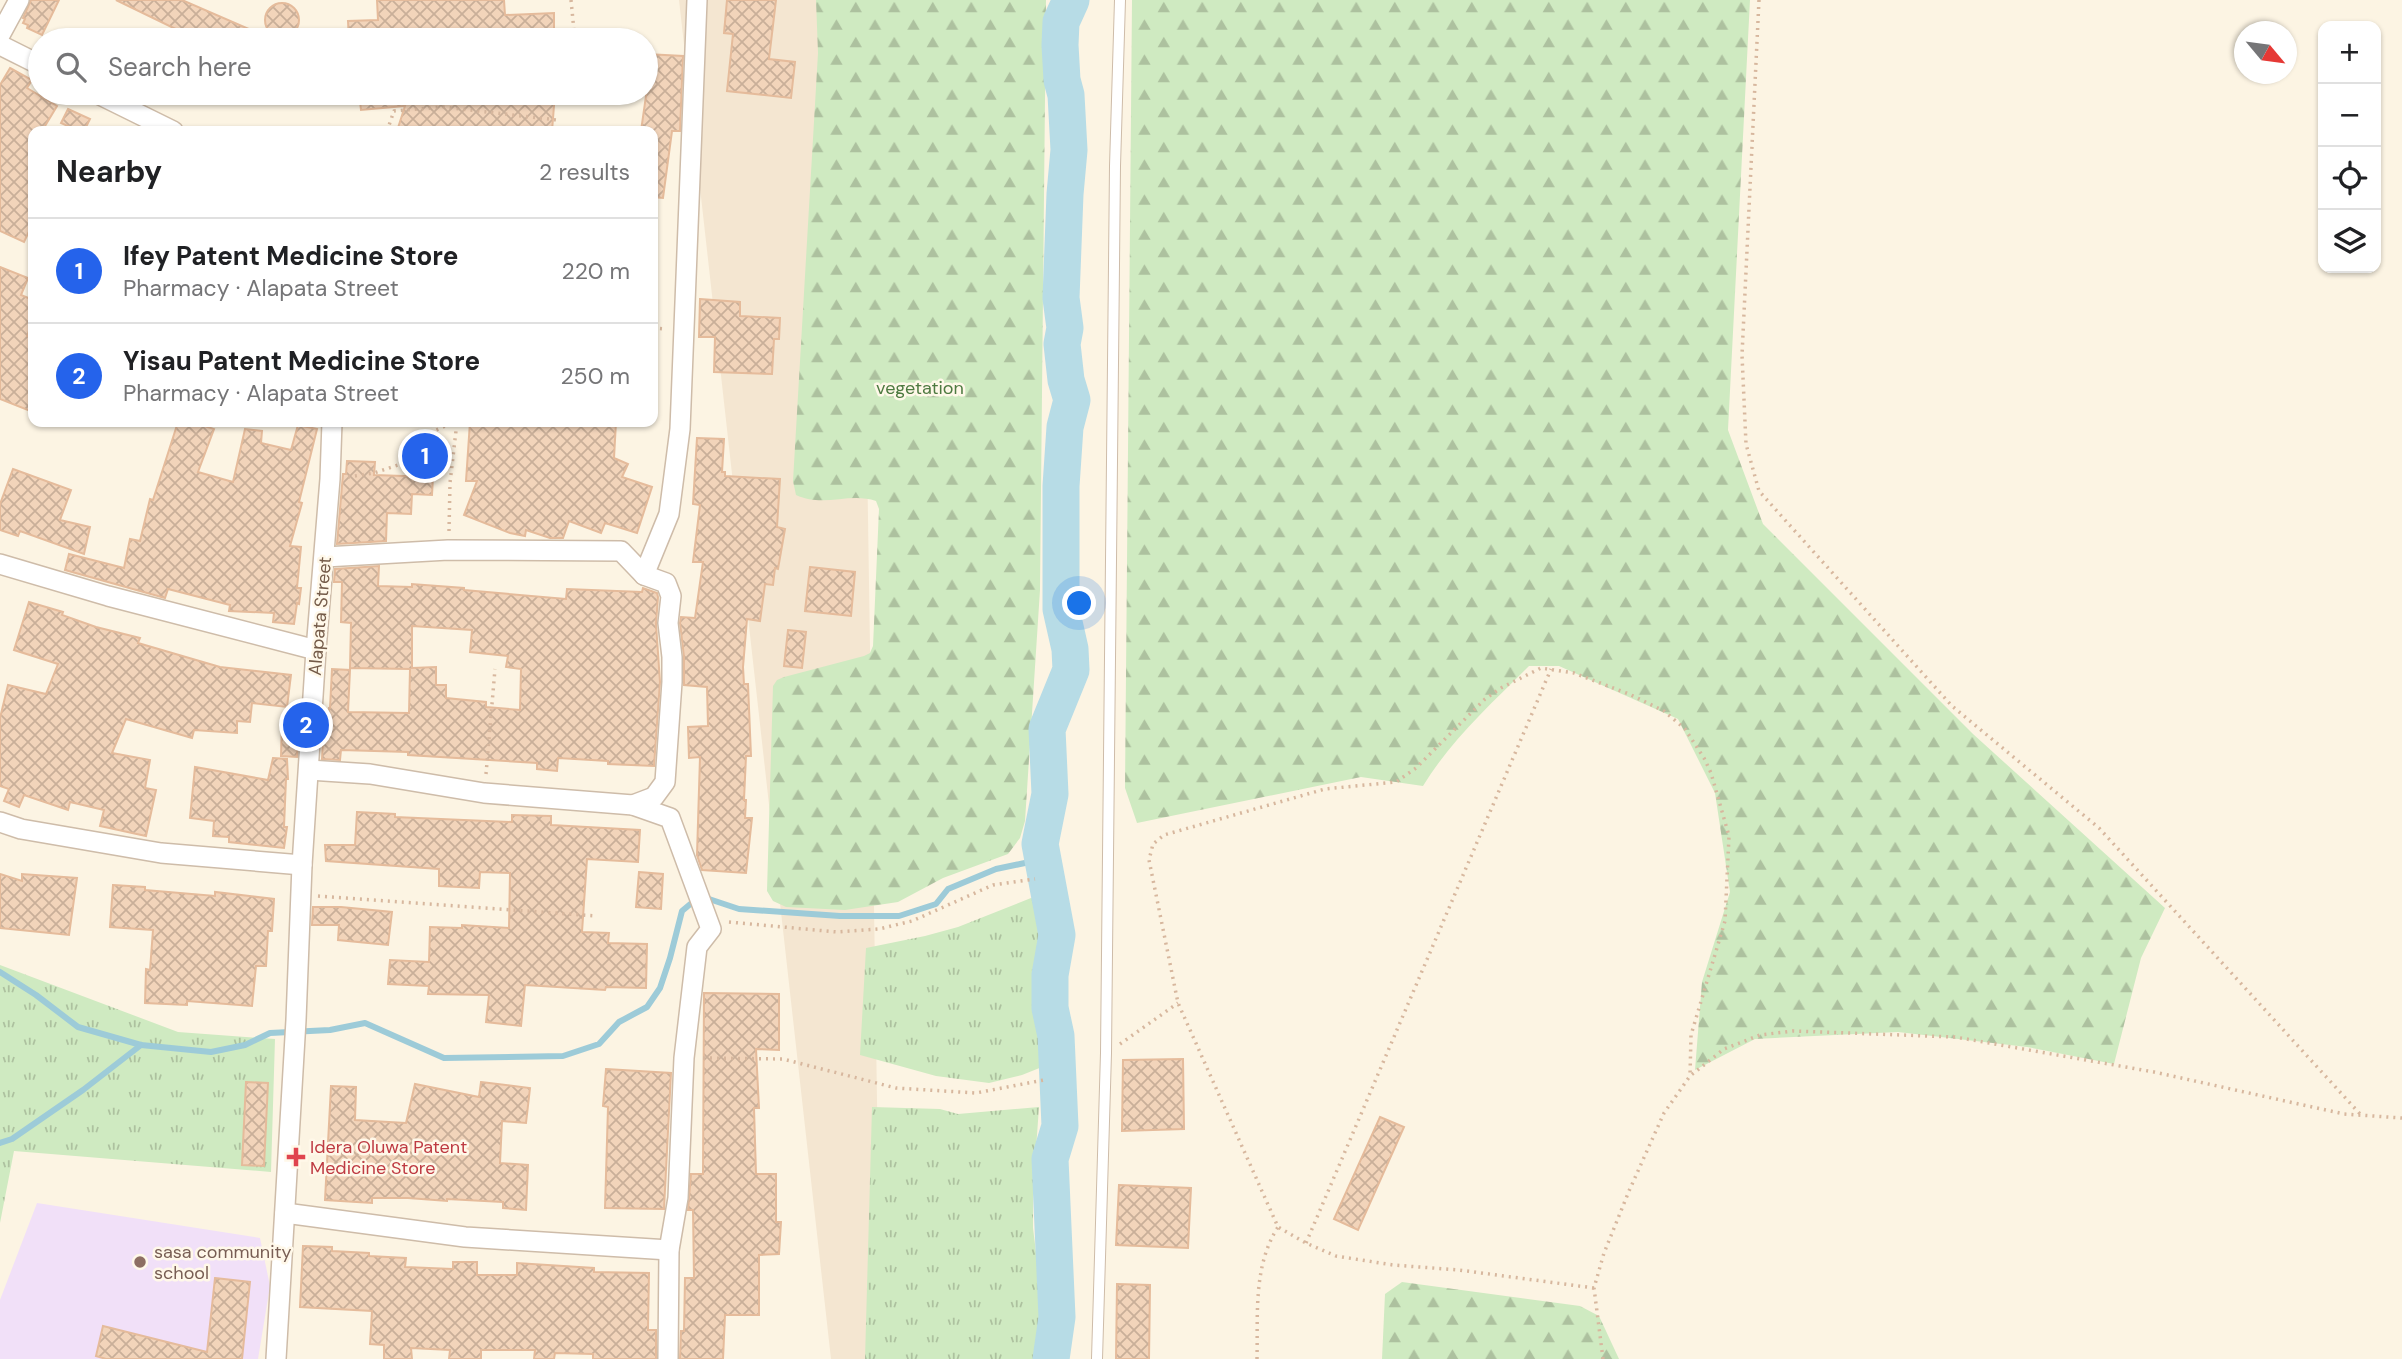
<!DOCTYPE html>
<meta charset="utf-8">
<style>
body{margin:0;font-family:"DM Sans",sans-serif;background:#f6f6f6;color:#202124}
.controls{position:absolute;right:21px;top:21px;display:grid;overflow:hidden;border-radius:14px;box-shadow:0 2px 5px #0004}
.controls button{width:63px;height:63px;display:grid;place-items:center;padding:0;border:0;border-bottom:2px solid #e0e0e0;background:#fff;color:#202124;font:35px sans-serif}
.compass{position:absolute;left:2234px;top:21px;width:63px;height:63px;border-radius:50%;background:#fff;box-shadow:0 2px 5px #0004;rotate:119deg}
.you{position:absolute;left:1080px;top:604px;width:24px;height:24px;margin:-18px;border:5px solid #fff;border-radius:50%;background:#1a73e8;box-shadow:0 0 0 10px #1a73e833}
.badge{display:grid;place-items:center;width:46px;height:46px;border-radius:50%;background:#2563eb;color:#fff;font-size:23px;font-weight:700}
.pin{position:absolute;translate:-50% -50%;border:4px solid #fff;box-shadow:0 2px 7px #0006}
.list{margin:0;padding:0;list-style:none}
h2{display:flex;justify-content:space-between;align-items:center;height:91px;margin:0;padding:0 28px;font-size:30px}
h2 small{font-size:23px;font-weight:400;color:#757577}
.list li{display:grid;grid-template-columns:46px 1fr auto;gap:21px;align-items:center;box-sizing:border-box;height:105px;padding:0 28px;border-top:2px solid #e0e0e0}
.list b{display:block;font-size:26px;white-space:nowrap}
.list p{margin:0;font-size:23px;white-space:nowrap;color:#757577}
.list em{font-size:23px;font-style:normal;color:#757577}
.icon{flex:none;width:38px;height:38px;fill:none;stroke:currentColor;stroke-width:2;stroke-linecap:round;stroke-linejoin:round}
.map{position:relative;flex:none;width:2402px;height:1359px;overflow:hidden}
.search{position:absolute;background:#fff;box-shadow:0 2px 5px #0004;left:28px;top:28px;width:630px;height:77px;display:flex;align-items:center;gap:18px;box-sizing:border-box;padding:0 24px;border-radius:38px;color:#757577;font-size:26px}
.panel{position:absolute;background:#fff;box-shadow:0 2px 5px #0004;left:28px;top:126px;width:630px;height:301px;border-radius:14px}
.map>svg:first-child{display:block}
</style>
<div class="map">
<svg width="2402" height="1359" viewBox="0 0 2402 1359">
<defs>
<pattern id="grass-tufts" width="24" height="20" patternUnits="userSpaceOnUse" patternTransform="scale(1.75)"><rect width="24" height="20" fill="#cfeac1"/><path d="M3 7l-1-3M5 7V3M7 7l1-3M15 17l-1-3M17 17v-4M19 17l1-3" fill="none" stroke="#adc19f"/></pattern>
<pattern id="forest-firs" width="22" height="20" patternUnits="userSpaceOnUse" patternTransform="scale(1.75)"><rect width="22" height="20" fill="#cfeac1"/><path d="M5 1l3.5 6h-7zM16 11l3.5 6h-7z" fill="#adc19f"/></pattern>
<pattern id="building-cross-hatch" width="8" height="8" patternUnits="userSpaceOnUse" patternTransform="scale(1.75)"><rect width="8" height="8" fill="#f2d4ba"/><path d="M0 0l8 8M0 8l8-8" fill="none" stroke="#c9af99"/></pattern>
</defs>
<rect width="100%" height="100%" fill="#fcf4e3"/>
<!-- residential -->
<polygon fill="#f4e6d1" points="679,0 860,0 881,1359 831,1359"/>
<!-- education -->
<polygon fill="#f1e0f8" points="37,1203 260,1238 270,1286 258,1359 0,1359 0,1300"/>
<!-- grass -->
<g fill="url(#grass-tufts)">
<polygon points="1036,896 1053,951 1047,1065 1022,1075 989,1083 936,1076 860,1055 866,948 925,936 958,927"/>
<polygon points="0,965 178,1032 275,1039 271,1172 14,1151 0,1223"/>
<polygon points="872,1107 940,1109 958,1114 1039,1107 1033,1191 1033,1228 1043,1309 1042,1359 865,1359"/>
</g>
<!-- forest -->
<g fill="url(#forest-firs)">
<path d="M 816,0 L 1046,0 L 1040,590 L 1025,821 L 1020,838 L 1008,854 L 943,878 L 898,902 L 845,910 L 786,907 L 773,901 L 767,891 L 773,686 L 777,680 L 784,677 L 864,656 L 870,653 L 873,646 L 879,509 L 876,501 C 849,492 824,508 796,495 L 793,481 L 818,53 Z"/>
<path d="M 1132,0 L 1750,0 L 1728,430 L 1763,524 L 1973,734 L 2165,908 L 2141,958 L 2114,1064 L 2027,1047 L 1898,1032 L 1755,1039 L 1695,1070 L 1702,982 L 1730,892 L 1715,793 L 1678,719 L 1559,666 L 1529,666 C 1491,704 1451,740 1423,786 L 1361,777 L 1137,823 L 1125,788 Z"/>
<polygon points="1402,1282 1580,1306 1599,1316 1619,1359 1382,1359 1385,1294"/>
</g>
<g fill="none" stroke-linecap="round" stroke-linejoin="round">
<!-- stream -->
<g stroke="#9dcbd8" stroke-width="6">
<polyline points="0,972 36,995 78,1027 141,1045 211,1052 245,1045 270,1033 330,1030 365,1023 444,1058 563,1056 599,1044 619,1022 647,1007 660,988 670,958 682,911 700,896 739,909 840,916 899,916 936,904 948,889 996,869 1044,859"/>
<polyline points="0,1143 12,1139 83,1090 141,1045"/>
</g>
<!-- river -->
<polyline stroke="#b7dce6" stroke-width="37" points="1051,1359 1057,1317 1050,1159 1060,1126 1056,1036 1050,1008 1050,975 1057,935 1040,844 1050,794 1047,729 1071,670 1070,649 1061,609 1061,486 1065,427 1072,400 1066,380 1062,344 1065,328 1061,298 1065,194 1069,150 1066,95 1062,80 1060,45 1061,22 1071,0"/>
</g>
<!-- building -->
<g fill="url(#building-cross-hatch)" stroke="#e5bb9b" stroke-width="2" fill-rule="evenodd">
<polygon points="31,0 59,0 42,35 27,28 28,25 23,23 25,19 23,18"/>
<polygon points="116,0 182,0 274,40 181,40 184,33"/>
<polygon points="377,0 504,0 505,15 554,13 554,40 349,40 348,21 378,20"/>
<polygon points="727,0 776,0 769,59 795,62 791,98 727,91 733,34 724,33"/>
<circle cx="282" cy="20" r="17"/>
<polygon points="646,54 683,56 680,131 672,131 663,198 653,197 653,131 641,131 646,96"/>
<polygon points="10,68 32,80 27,88 57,106 42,131 33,131 33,223 24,242 0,231 0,85"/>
<polygon points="359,93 555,93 552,131 397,131 405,106 361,110"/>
<polygon points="68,109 90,119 84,131 79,131 61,123"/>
<polygon points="0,267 28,278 21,295 33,300 33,321 27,336 33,339 33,412 0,399"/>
<polygon points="700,299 740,302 740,316 780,318 779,339 774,339 772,374 714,372 715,337 699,337"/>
<polygon points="178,422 193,422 214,429 198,472 233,482 245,429 262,431 261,443 291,450 298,425 317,429 299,502 302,503 290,546 301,547 297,588 301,588 299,604 297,603 294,624 273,622 274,613 229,611 230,605 168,589 165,598 65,570 69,554 124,568 130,539 140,541 150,499 153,500"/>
<polygon points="470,422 616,422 614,458 628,464 622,477 652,487 637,533 605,523 601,533 569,521 563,538 550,538 526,530 525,536 510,533 464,515 477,481 466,481"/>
<polygon points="697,438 724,439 722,472 725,472 725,476 780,479 777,527 785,529 778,569 775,568 773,585 765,584 760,621 747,619 743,667 744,684 748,684 751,756 746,756 744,800 746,800 745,818 752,818 746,873 702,870 697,855 700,757 689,758 688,727 708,726 707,687 684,685 684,657 680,623 681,617 695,618 703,562 693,562 700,505 693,504"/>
<polygon points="347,461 375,462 374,475 433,477 432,495 412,494 411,514 387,513 386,541 337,544 343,474 346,474"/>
<polygon points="13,469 71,490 60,520 90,527 84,554 20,531 18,536 0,530 0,504"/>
<path d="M 379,566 L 378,586 L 412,587 L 412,584 L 464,588 L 464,590 L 566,599 L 567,589 L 642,592 L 643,588 L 657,593 L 658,597 L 656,624 L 660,682 L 654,766 L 608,764 L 608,761 L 558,758 L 557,771 L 537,769 L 537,763 L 408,755 L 408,752 L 341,750 L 340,760 L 322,759 L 324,721 L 328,721 L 329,708 L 330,708 L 332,669 L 350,670 L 348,712 L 409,713 L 410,669 L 350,668 L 351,623 L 341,622 L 342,582 L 334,582 L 335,569 ZM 412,626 L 472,630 L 470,652 L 508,656 L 506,667 L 521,669 L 520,710 L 486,707 L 486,702 L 446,698 L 446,685 L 436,685 L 436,667 L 412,668 Z"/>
<polygon points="810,567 855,572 851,616 805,611"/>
<polygon points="29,602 63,612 62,615 96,627 140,638 138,643 220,667 291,675 287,707 252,703 250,722 237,721 237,733 194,730 192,738 126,719 112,753 150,760 145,788 156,790 146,836 100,826 104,810 70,802 68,810 24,795 19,807 4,801 9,789 0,786 0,718 8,685 46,694 58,664 14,650"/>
<polygon points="788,630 806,632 802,668 784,666"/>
<polygon points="282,720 299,720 297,757 281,756"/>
<polygon points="273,758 287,759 288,779 286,779 284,827 287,827 284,848 229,842 229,837 213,836 214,821 190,818 195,767 268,780"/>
<polygon points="357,812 395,814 395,817 512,822 512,815 551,816 551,825 640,830 638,862 587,859 582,932 609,933 608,943 647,944 646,988 606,987 605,990 525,985 521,1026 486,1022 489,995 428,994 429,986 388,984 390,960 429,962 430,927 462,928 462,925 509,928 510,873 480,872 479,888 439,886 439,869 326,861 325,845 355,845"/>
<polygon points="639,872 663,874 661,909 636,907"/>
<polygon points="0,874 22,881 22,874 77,878 69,935 0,928"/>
<polygon points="113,885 145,887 145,890 215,896 215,892 274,899 272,931 268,931 266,966 256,966 252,1006 187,1001 187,1005 145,1003 146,969 150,970 153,930 110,927"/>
<polygon points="313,907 341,907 392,912 388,945 338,940 339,925 312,925"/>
<polygon points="704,993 779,994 779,1050 756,1049 759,1108 754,1108 756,1174 776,1174 776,1222 781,1222 779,1254 759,1255 759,1315 725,1315 723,1359 680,1359 681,1331 684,1331 685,1278 694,1278 693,1210 688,1210 691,1174 703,1174"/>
<polygon points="1183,1059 1184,1129 1122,1131 1123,1060"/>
<polygon points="606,1069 671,1073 664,1209 605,1208 608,1107 603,1106"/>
<polygon points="246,1082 268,1083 264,1166 242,1165"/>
<polygon points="481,1082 530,1088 526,1123 502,1121 500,1163 528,1165 526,1210 503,1208 503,1202 447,1199 447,1201 408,1198 372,1198 372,1203 325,1200 331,1086 356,1087 355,1120 406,1123 415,1084 479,1097"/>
<polygon points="1380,1117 1404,1127 1358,1230 1334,1219"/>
<polygon points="1119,1185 1191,1188 1188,1248 1116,1245"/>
<polygon points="303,1246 332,1247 332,1251 369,1253 369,1256 406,1258 405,1267 453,1269 453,1262 477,1262 477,1275 517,1275 517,1263 594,1268 594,1272 649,1273 648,1330 656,1330 656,1359 593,1359 593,1354 555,1353 554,1359 534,1359 535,1350 481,1350 481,1359 449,1359 450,1350 411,1348 412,1359 384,1359 384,1345 370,1344 372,1311 300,1307"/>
<polygon points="215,1278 250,1282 242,1359 106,1359 96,1356 103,1326 207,1352"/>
<polygon points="1117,1284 1150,1285 1149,1359 1116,1359"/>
</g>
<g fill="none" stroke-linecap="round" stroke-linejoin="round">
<!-- lane casing -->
<g stroke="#cebca9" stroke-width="12">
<polyline id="lane" points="1097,1359 1106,1053 1115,166 1120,0"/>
</g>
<!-- street casing -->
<g stroke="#cebca9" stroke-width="22">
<g id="street">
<polyline points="0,35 19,0"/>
<polyline points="0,45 40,65"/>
<polyline points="96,93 173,131"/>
<polyline points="325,557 448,550 621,551 644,575 666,583 671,596 668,623 672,657 672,682 665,782 654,797 633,805"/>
<polyline points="0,564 108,596 316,650"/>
<polyline points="644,575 669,514 680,429 697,0"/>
<polyline points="309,770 370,774 484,793 633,805 670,818 711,929 697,947 684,1058 678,1198 669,1250 668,1359"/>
<polyline points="0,822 21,829 161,853 302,865"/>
<polyline points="285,1213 465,1237 669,1250"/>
<polyline points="276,1359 296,1020 302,865 316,650 330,479 332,422"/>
</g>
</g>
<!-- path -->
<g stroke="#d7b79e" stroke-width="3.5" stroke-dasharray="2 5" stroke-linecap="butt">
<polyline points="571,0 574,31"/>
<polyline points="1759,0 1742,355 1746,444 1759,491 1952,706 2099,828 2361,1115"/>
<polyline points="387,131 394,111 443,107 557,120"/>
<polyline points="653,328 666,329"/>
<polyline points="348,477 374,473 398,465 419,438 454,422"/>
<polyline points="449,531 450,483 457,422"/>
<polyline points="486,774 495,669"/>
<polyline points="318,896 597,916"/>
<polyline points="729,922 837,932 879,929 912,921 993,885 1035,879"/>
<polyline points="1120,1044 1178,1003"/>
<polyline points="703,1058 783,1059 896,1088 976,1093 1044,1080"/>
<polyline points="1306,1243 1551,669"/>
<polyline points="1594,1288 1459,1270 1393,1265 1336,1256 1306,1243 1278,1227 1178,1003 1149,860 1153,844 1164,835 1325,789 1396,782 1416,768 1485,699 1501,688 1541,668 1574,673 1629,694 1664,711 1685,729 1704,758 1711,773 1729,836 1725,921 1691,1035 1690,1076"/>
<path d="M 1257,1359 C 1258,1314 1253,1266 1278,1227"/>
<polyline points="1603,1359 1594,1288 1604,1253 1629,1191 1664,1113 1690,1076 1724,1049 1760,1035 1793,1031 1955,1037 2154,1072 2344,1114 2402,1118"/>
</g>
<!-- lane -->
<use href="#lane" stroke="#fff" stroke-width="10"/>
<!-- street -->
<use href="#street" stroke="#fff" stroke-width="19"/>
</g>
<!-- markers -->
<path fill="#e0444e" stroke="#fff8e9" stroke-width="2.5" d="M292.5 1146.5h7v7h7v7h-7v7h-7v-7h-7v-7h7z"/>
<circle fill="#8d6e63" stroke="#fff8e9" stroke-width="2.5" cx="140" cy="1262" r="7"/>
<g text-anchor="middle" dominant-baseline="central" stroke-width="5" stroke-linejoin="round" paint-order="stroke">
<!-- park labels -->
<g font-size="18" fill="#4e7a41" stroke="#fff8e9">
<text x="920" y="388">vegetation</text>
</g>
<!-- street labels -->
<g font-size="18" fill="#745b49" stroke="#fff8e9">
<text transform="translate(320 616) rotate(-85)">Alapata Street</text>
</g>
<!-- health labels -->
<g font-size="18" fill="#be3a42" stroke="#fff8e9" text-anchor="start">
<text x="310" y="1147">Idera Oluwa Patent<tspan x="310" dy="21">Medicine Store</tspan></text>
</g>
<!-- education labels -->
<g font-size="18" fill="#785e54" stroke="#fff8e9" text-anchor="start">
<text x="154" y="1252">sasa community<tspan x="154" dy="21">school</tspan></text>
</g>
</g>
</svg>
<div class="controls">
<button>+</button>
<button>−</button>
<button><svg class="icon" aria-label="locate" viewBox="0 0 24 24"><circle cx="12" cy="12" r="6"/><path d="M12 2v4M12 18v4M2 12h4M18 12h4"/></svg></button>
<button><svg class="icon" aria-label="layers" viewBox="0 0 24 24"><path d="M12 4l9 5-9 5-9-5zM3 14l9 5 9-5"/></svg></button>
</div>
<svg class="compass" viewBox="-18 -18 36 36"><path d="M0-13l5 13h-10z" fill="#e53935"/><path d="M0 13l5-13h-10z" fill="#757577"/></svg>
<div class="you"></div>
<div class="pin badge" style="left:425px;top:456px">1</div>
<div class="pin badge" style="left:306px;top:725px">2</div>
<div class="search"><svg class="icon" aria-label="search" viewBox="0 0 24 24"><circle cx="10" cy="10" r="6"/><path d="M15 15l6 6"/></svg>Search here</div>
<section class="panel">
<h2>Nearby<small>2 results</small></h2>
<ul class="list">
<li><span class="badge">1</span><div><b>Ifey Patent Medicine Store</b><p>Pharmacy · Alapata Street</p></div><em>220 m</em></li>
<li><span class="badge">2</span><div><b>Yisau Patent Medicine Store</b><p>Pharmacy · Alapata Street</p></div><em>250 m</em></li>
</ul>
</section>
</div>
